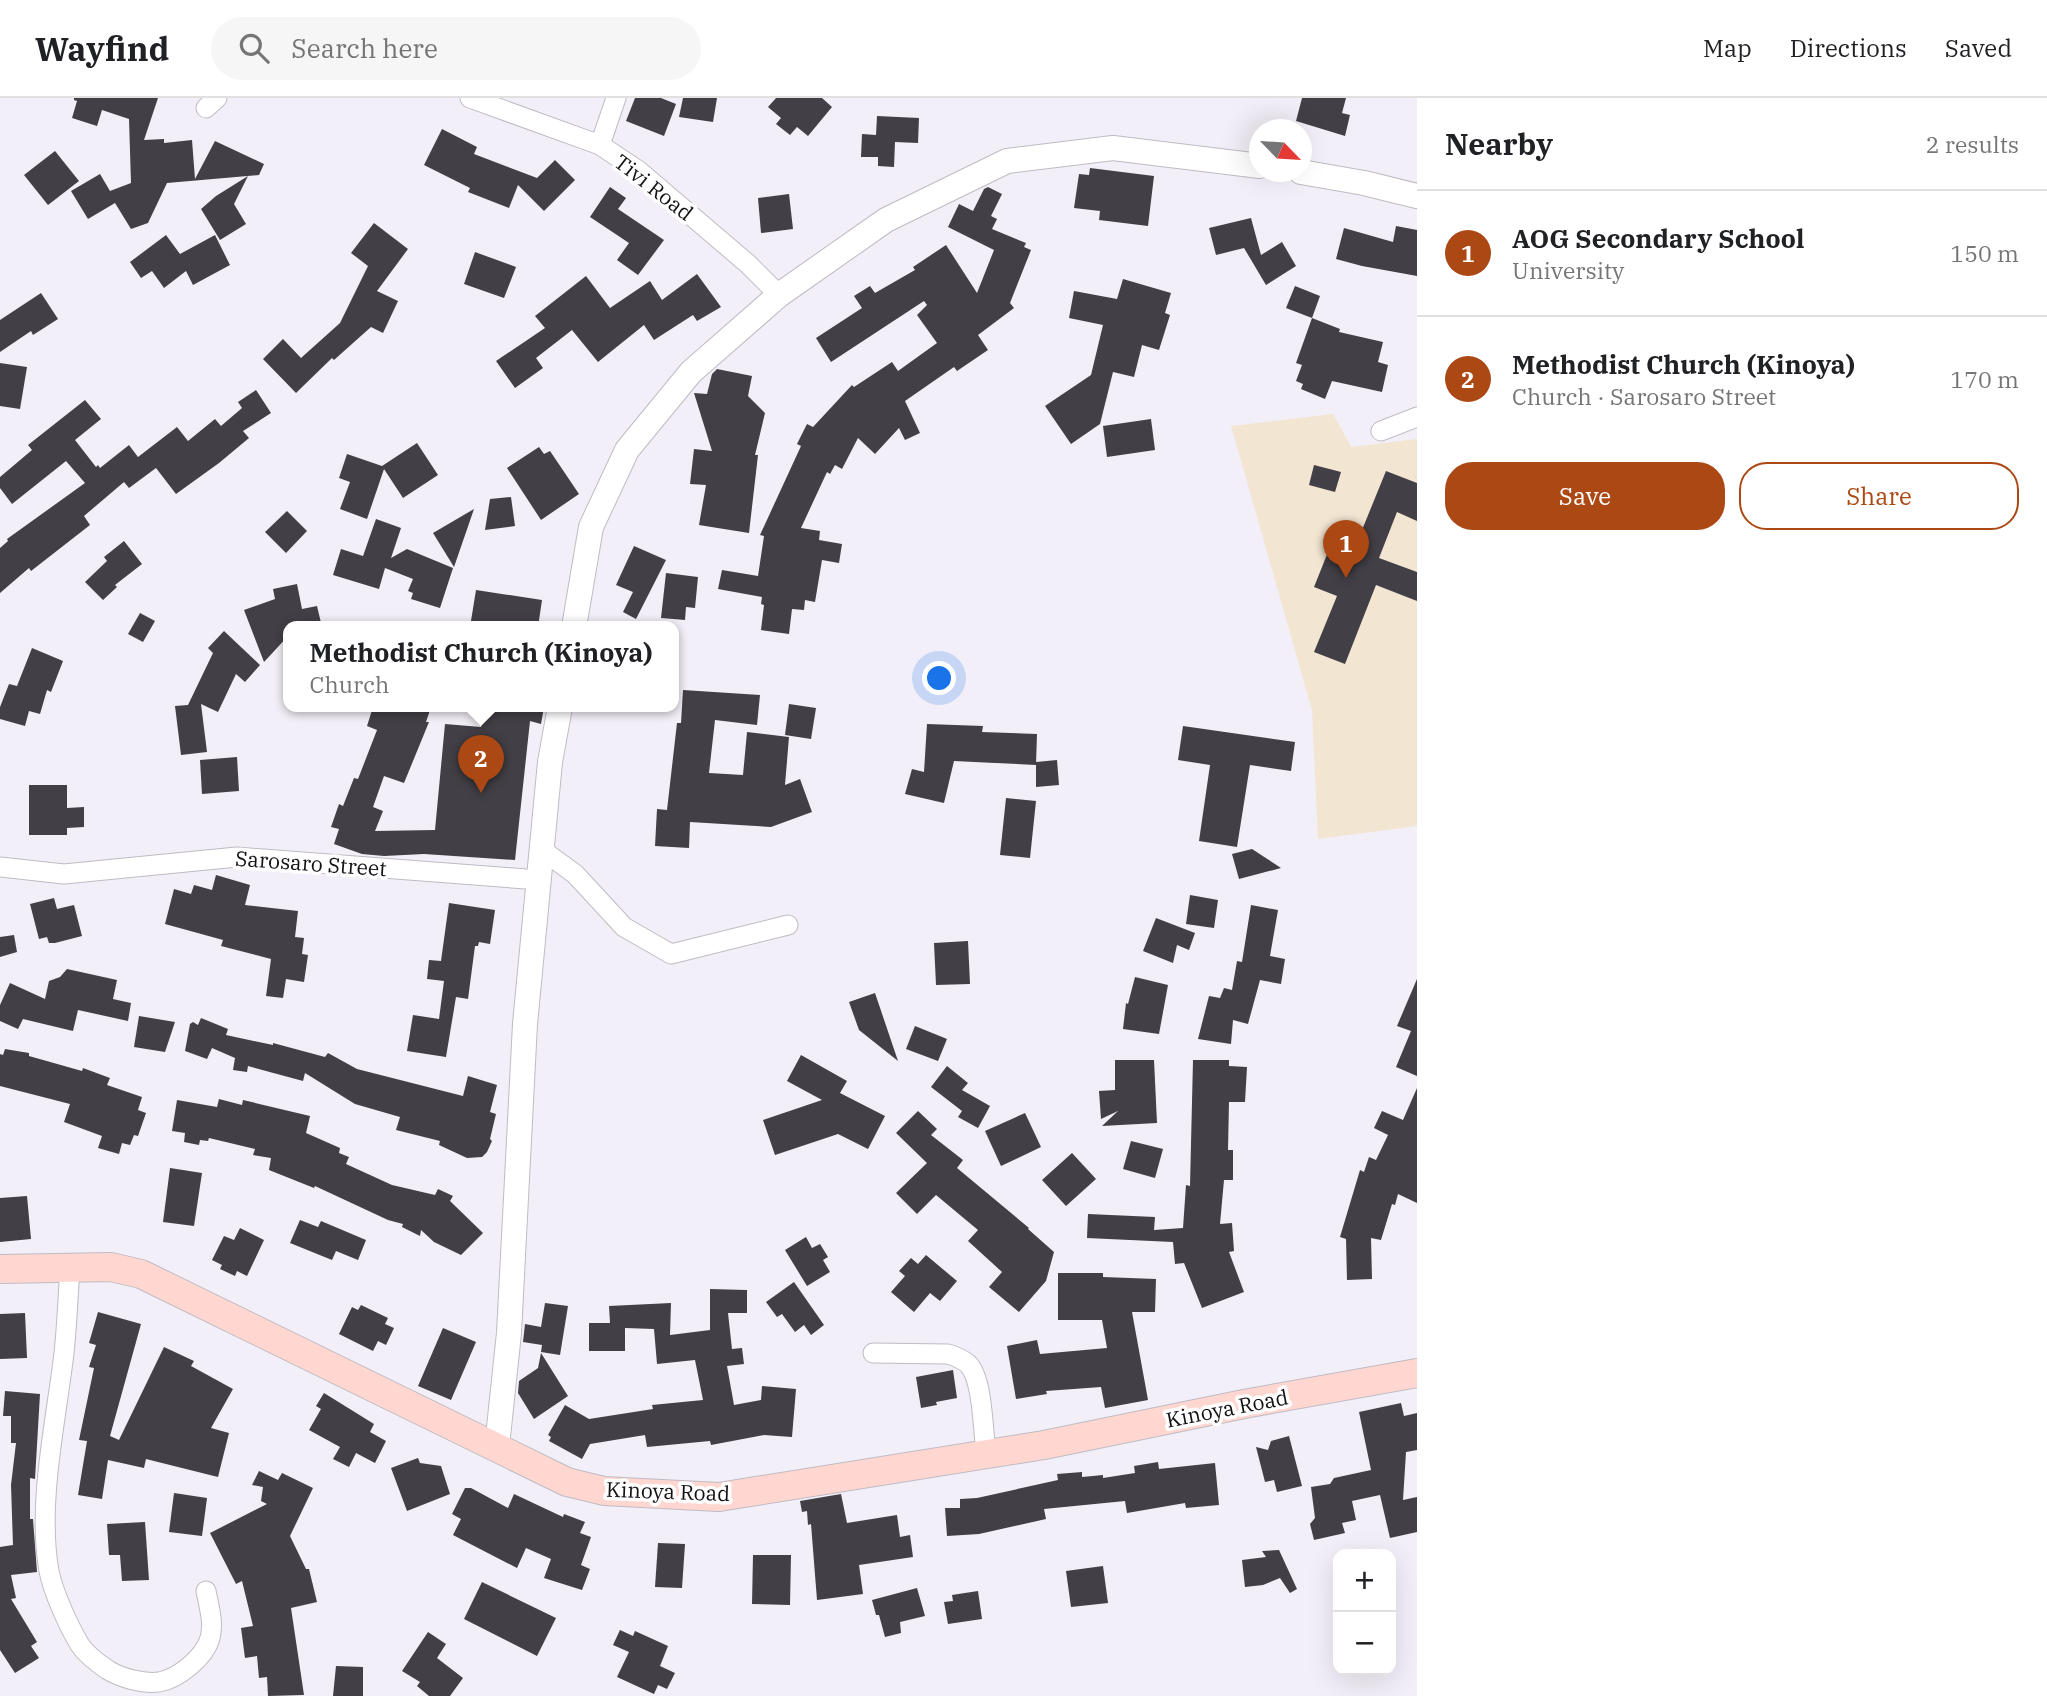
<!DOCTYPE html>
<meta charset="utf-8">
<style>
body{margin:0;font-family:"IBM Plex Serif",serif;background:#f6f6f6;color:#202124}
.controls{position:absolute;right:21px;bottom:21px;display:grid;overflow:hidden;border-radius:14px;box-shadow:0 7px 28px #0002}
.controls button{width:63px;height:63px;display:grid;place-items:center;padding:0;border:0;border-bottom:2px solid #e0e0e0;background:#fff;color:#202124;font:35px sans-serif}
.compass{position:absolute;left:1249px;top:21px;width:63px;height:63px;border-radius:50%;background:#fff;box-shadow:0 7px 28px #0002;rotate:115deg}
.you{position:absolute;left:940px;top:581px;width:24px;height:24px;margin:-18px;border:5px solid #fff;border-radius:50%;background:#1a73e8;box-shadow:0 0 0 10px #1a73e833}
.badge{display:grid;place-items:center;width:46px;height:46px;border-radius:50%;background:#ac4813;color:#fff;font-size:23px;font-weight:700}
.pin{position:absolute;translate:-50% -58px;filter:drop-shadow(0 2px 4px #0008)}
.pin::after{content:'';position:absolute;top:37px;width:24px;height:21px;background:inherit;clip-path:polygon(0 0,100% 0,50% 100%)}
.popup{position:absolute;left:283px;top:523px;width:396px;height:91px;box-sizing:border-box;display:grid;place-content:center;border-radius:14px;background:#fff;filter:drop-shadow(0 2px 5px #0005);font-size:23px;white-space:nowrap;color:#757577}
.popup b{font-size:26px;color:#202124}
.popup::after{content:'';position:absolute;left:50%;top:100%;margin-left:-14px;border:14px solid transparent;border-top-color:#fff}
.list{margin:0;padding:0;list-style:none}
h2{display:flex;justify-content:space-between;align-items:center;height:91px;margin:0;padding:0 28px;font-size:30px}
h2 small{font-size:23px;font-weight:400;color:#757577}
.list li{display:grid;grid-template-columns:46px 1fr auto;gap:21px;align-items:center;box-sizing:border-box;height:126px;padding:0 28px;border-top:2px solid #e0e0e0}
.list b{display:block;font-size:26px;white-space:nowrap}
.list p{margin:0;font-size:23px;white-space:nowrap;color:#757577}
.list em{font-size:23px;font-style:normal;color:#757577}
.actions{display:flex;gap:14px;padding:21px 28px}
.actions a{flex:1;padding:16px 0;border:2px solid #ac4813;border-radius:28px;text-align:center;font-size:24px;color:#ac4813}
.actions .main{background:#ac4813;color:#fff}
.icon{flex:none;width:38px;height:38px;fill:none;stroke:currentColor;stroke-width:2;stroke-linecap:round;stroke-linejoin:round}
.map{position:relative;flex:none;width:1417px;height:1598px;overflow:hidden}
header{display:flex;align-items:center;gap:42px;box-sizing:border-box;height:98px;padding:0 35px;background:#fff;border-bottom:2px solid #e0e0e0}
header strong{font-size:33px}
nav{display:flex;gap:38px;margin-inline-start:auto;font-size:24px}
.search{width:490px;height:63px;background:#f6f6f6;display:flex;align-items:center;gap:18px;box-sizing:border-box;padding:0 24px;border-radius:38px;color:#757577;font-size:26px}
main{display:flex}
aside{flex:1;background:#fff}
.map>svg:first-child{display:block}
</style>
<header>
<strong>Wayfind</strong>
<div class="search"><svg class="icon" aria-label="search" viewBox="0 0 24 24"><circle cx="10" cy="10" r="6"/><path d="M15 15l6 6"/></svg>Search here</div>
<nav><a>Map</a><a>Directions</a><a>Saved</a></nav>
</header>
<main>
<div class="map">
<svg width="1417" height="1598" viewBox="0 0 1417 1598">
<rect width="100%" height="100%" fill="#f3eff8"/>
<!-- education -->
<polygon fill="#f2e5d1" points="1333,316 1351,349 1417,341 1417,728 1318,741 1312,612 1231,328"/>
<!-- building -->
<g fill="#423f46">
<polygon points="74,0 158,0 144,42 164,41 164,45 192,42 195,81 215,43 264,66 259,77 167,85 148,125 131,131 115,105 88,121 71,93 100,76 110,93 131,85 129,21 102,12 97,28 72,20 77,3 74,2"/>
<polygon points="635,0 661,0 676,6 664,38 626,23"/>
<polygon points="683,0 717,0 713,24 679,19"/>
<polygon points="776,0 822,0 832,9 808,38 797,29 790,37 776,26 781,20 768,9"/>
<polygon points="1302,0 1346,0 1342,15 1350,17 1345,38 1296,23"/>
<polygon points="877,18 919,20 918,45 895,44 894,69 878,68 878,59 861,59 862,36 876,37"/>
<polygon points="442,31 477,49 474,56 537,80 555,62 575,82 544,113 518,87 509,110 468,94 470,90 424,67"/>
<polygon points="55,53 79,83 48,107 24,77"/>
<polygon points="1090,70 1154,78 1148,128 1099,122 1100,113 1074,110 1079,76 1089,77"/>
<polygon points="248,78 234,106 246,126 220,142 201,111 216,98"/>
<polygon points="610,89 626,100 618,111 664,142 638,177 617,162 629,145 590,119"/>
<polygon points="988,89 1002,96 991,118 997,121 992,131 1026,145 1024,149 1031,152 1010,205 1014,210 978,237 988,252 957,273 954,269 905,303 920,335 905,342 899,330 875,356 858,340 842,371 835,367 830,376 827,374 801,430 820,433 819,442 842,446 839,465 822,462 815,504 805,502 804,512 792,511 789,536 761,532 764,507 761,506 762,499 718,491 722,472 758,478 764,438 760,437 801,348 797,346 807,326 813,329 852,287 854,289 892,264 898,273 937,245 917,217 927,207 924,203 831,264 816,240 862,210 854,198 870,188 875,195 915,172 913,169 946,147 977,195 994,152 948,129 959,106 973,113 984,91"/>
<polygon points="789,96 793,131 761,135 758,100"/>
<polygon points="1251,120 1261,157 1282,144 1296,168 1266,187 1244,150 1216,157 1209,130"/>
<polygon points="374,125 408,151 377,193 398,203 383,235 371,229 334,262 332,260 296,295 263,261 283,241 301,260 340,225 368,168 351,155"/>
<polygon points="1396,128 1417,132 1417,178 1362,168 1336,161 1344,130 1393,144"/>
<polygon points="166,137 180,156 215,137 230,167 193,187 186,173 164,190 152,173 141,180 130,164"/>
<polygon points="475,154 516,169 504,200 464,186"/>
<polygon points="697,176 721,209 697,223 693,217 654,242 644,227 598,264 572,232 536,260 543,270 515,290 496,263 545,230 535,218 586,178 610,210 650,183 662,202"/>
<polygon points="1123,181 1171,195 1165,215 1170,217 1159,252 1142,247 1134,279 1113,274 1100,326 1071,346 1045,308 1091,277 1103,227 1069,220 1074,193 1117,201"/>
<polygon points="1295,188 1320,198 1312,220 1286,210"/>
<polygon points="41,195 58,221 33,237 31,233 0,254 0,222"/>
<polygon points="1312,220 1340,231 1339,234 1383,244 1378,264 1388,267 1382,294 1332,283 1325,301 1301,291 1303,286 1296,283 1302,267 1296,265"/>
<polygon points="0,265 27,269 20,311 0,308"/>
<polygon points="717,271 752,278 748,298 765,315 755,357 758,357 749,435 699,427 706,387 690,386 694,351 712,353 694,295 707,296 712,276"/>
<polygon points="256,292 271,315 243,333 249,340 219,365 176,396 156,370 129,390 124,384 84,418 90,427 31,473 29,470 0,495 0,450 8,443 7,441 85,385 66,363 12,406 0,390 0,379 32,352 28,347 85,302 101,321 75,342 96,369 98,367 100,370 129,347 138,359 177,329 188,343 215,321 221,328 242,310 238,304"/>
<polygon points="1151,321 1155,352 1107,359 1103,328"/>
<polygon points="417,345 438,377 403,400 384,371 367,421 340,411 350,384 339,380 347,356 382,368"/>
<polygon points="539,349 544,356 550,353 579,396 541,422 507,370"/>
<polygon points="1314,367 1341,374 1335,394 1309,387"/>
<polygon points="1386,373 1417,385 1417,423 1397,414 1379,460 1417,474 1417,503 1376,487 1345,566 1314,554 1337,498 1314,489 1340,424 1362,432"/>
<polygon points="511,399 515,428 485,432 490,401"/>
<polygon points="474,411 454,469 433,435"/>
<polygon points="287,413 307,433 286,455 265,434"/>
<polygon points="376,421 401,430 391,460 407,451 453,470 440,510 411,501 413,495 408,493 413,481 385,470 379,491 333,477 341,451 363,458"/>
<polygon points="124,443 142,466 115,487 117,489 103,502 85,484 107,463 104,459"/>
<polygon points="634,448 666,462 636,521 623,514 633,494 616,487"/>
<polygon points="666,475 698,479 695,510 686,509 685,522 661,520"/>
<polygon points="297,486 302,511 317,508 322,529 289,529 289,537 264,564 244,512 275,501 273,491"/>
<polygon points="476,492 542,502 538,529 470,529"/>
<polygon points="140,515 155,523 143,544 128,536"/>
<polygon points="224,533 260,567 245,584 236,576 218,614 201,606 207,654 181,657 175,608 188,607 213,555 208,550"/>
<polygon points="32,550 63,563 51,594 47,592 40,616 29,613 25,628 0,621 0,609 9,586 17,588"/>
<polygon points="683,592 760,597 757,627 715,622 709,675 743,677 747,634 789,639 785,687 800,681 812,714 771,729 690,724 689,750 655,748 657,711 667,712 677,625 681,625"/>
<polygon points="789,606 816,610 811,641 785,637"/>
<polygon points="373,609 431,609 426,624 429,624 404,685 384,678 373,709 383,713 375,733 435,732 445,626 481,629 485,609 544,609 541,626 530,623 515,762 424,756 384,758 362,756 334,746 339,731 331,729 339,706 343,708 354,680 358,681 377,632 367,628"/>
<polygon points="927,626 983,628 982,634 1037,636 1036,667 954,663 944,705 905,696 912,671 924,674"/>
<polygon points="1183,628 1295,644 1291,673 1250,667 1237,749 1199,743 1210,667 1178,662"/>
<polygon points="237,659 239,693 202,696 200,662"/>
<polygon points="1057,662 1059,687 1036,689 1036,664"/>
<polygon points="29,687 67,687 67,710 84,709 84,729 67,730 67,737 29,737"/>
<polygon points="1006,700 1036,703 1030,760 1000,757"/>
<polygon points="1252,751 1281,770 1239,781 1232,756"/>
<polygon points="216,777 250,787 245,807 298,813 295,839 304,840 302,856 308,857 304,884 286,881 283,900 266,898 271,861 221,848 223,842 165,826 174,791 191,796 194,787 212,792"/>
<polygon points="1190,797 1218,802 1214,830 1186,826"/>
<polygon points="54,800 57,811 74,807 82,838 55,845 49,845 47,839 39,841 30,806"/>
<polygon points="449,805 495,812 490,846 479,844 478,848 475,848 468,901 456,899 446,959 407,953 413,917 439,921 444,883 427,881 429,862 441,863"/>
<polygon points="1251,807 1278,812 1270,858 1285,861 1281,886 1260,882 1248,926 1233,922 1231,946 1198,941 1209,898 1220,900 1224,890 1232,892 1237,863 1242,864"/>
<polygon points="1156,820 1195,835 1189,852 1177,847 1173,865 1143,853"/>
<polygon points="14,837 17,854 0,859 0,839"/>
<polygon points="968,843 970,886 936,887 934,845"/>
<polygon points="67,871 117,882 113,901 131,905 128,923 78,912 73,933 23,921 18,931 0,923 0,907 10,885 45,901 49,883 60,879"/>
<polygon points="1135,879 1168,887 1159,936 1123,931 1126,905 1128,906"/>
<polygon points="1417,881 1417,978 1396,969 1411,933 1397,928"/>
<polygon points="875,895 898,963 859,932 849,904"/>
<polygon points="139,918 175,924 165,954 134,949"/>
<polygon points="201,920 228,931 226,937 273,947 273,945 325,959 328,955 357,971 463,998 468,978 497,987 490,1014 496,1016 490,1041 492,1043 487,1054 482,1059 467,1060 439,1047 440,1043 396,1032 400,1019 355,1006 305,975 303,983 248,968 247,974 233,972 235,960 212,950 207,961 185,953 190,926 193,924 198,927"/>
<polygon points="915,928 947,941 938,963 906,951"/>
<polygon points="5,951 29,955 29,958 82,973 83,970 110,980 107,987 142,999 138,1012 146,1015 138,1038 134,1037 130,1047 122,1045 119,1056 98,1050 102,1038 64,1024 70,1006 0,988 0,956 3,957"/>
<polygon points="801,957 847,983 840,995 885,1018 868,1051 838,1036 775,1057 763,1022 822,1002 787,983"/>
<polygon points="1115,962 1154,962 1157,1025 1102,1028 1118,1013 1101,1021 1099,993 1115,992"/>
<polygon points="1193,962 1229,962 1229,968 1247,969 1245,1004 1229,1004 1228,1052 1233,1052 1233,1082 1224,1082 1220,1126 1232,1125 1234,1153 1229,1154 1244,1194 1202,1210 1184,1165 1175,1166 1173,1144 1087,1140 1088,1116 1155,1119 1154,1132 1183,1130 1186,1087 1190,1088"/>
<polygon points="947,968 968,985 962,992 990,1008 978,1030 958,1019 962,1013 931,989"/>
<polygon points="1417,990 1417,1105 1398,1096 1395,1107 1392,1106 1381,1142 1371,1140 1372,1181 1347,1182 1346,1141 1340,1139 1360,1072 1364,1074 1369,1059 1376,1062 1388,1037 1374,1030 1382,1013 1403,1022"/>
<polygon points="219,1001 242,1007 243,1002 310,1018 306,1035 340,1050 339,1055 349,1059 346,1066 392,1087 435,1097 438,1091 453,1098 450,1103 483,1135 461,1157 434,1144 421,1132 420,1138 402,1129 403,1126 388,1122 315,1088 314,1090 269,1072 271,1060 253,1057 255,1051 209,1040 208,1043 200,1042 199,1047 184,1044 185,1035 172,1033 177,1002 217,1009"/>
<polygon points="918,1013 937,1031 931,1037 963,1062 957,1070 1029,1130 1028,1131 1054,1154 1046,1183 1019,1214 989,1189 1002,1174 968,1143 978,1132 936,1097 917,1116 896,1095 927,1065 896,1035"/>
<polygon points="1025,1015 1041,1049 1001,1068 985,1033"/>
<polygon points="1131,1043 1163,1051 1155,1080 1123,1071"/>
<polygon points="1072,1055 1096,1081 1066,1108 1042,1082"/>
<polygon points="170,1070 202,1075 194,1128 163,1124"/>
<polygon points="27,1098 31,1141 0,1144 0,1100"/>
<polygon points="300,1122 318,1129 321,1123 366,1142 358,1162 336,1153 332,1162 290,1145"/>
<polygon points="240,1130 264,1142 247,1178 237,1173 235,1178 220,1171 222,1167 212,1162 224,1138 234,1142"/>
<polygon points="806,1139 812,1150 820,1146 828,1159 823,1162 830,1174 807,1188 785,1152"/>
<polygon points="926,1157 957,1183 940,1203 930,1195 914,1214 891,1194 905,1178 899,1173 911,1160 918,1166"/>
<polygon points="1058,1175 1103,1175 1103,1179 1156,1181 1155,1214 1132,1214 1148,1302 1105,1310 1101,1289 1046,1293 1047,1296 1016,1301 1007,1248 1037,1242 1040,1256 1107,1250 1102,1222 1058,1222"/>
<polygon points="794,1184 824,1227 811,1237 804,1227 795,1234 782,1216 777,1219 766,1204"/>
<polygon points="710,1191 747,1192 747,1215 728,1215 732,1251 742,1250 744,1266 727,1268 734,1307 761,1302 762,1288 796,1291 792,1339 764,1337 711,1347 710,1343 647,1349 645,1337 590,1346 582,1361 549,1343 551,1339 548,1337 565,1307 589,1321 653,1311 652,1307 703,1302 695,1262 657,1266 654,1231 625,1230 625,1253 589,1253 589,1225 610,1225 609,1208 671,1205 670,1237 710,1232"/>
<polygon points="545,1205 568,1208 560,1257 541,1254 542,1247 523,1244 525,1226 541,1229"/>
<polygon points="361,1207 388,1220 385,1226 394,1230 386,1247 378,1243 373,1253 339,1236 352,1209 358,1212"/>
<polygon points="98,1214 141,1226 110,1338 119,1342 164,1249 194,1263 191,1268 233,1291 211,1330 229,1335 218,1379 146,1361 144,1370 108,1362 102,1401 78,1397 87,1343 79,1342 94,1270 89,1269 96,1247 89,1245"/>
<polygon points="25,1215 27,1260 0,1261 0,1216"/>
<polygon points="443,1230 476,1244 451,1302 418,1288"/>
<polygon points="541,1255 568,1298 534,1321 518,1295 519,1283 538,1270"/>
<polygon points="953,1272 957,1300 936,1304 937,1307 921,1310 916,1279"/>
<polygon points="5,1293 40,1296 35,1381 30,1380 30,1421 33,1421 37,1474 11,1477 16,1500 11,1501 37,1544 31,1548 39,1560 15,1575 0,1552 0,1449 13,1447 11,1387 16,1345 11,1345 11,1318 3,1318"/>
<polygon points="324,1295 374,1326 370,1334 386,1343 375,1365 356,1355 349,1369 333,1361 340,1349 309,1332 321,1311 316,1308"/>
<polygon points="1401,1305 1404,1318 1417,1315 1417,1352 1406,1354 1403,1402 1417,1399 1417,1434 1390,1440 1380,1397 1352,1403 1356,1422 1342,1425 1345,1435 1314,1442 1310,1426 1315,1420 1311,1389 1330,1386 1334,1380 1371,1372 1359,1314"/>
<polygon points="1289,1338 1302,1388 1277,1394 1274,1382 1265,1384 1256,1349 1268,1352 1271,1343"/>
<polygon points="418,1360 420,1365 441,1368 450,1396 407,1413 391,1370"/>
<polygon points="1158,1364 1159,1371 1215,1365 1219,1407 1186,1410 1185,1405 1127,1415 1125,1403 1044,1411 1046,1421 979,1436 947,1438 945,1410 960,1410 960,1401 977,1400 1058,1382 1057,1376 1082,1374 1082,1379 1103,1377 1103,1380 1135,1375 1134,1368"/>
<polygon points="259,1373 278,1382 282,1375 313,1390 290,1438 306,1471 309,1471 317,1504 291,1510 304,1597 268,1598 267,1579 259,1580 257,1558 245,1560 241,1530 253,1528 242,1483 236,1486 210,1435 267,1406 261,1403 263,1389 252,1387"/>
<polygon points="465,1390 471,1390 508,1410 514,1396 563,1419 564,1416 585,1424 580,1435 591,1439 581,1467 590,1471 582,1492 544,1480 551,1461 526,1450 517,1470 453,1437 461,1421 452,1416"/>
<polygon points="174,1395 207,1400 202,1438 169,1434"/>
<polygon points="841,1396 847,1425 897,1417 900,1439 910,1437 913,1459 859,1467 863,1496 817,1502 811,1426 808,1427 807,1413 802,1414 800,1403"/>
<polygon points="145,1424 149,1482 122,1483 120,1457 109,1457 107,1426"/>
<polygon points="658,1445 685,1446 682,1490 655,1489"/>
<polygon points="1279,1452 1297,1491 1290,1495 1280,1480 1263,1487 1245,1489 1242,1462 1266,1459 1262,1453"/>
<polygon points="753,1457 791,1457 790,1507 752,1506"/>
<polygon points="1103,1468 1108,1505 1071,1509 1066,1473"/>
<polygon points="482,1484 556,1520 537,1558 464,1521"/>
<polygon points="917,1490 925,1518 900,1524 901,1535 885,1539 879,1517 876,1517 872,1502"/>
<polygon points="978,1493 982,1521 948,1526 944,1504 953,1503 952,1497"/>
<polygon points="620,1532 633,1538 635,1533 668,1548 660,1568 675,1575 667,1591 658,1587 654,1596 617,1579 629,1554 613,1547"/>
<polygon points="428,1534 446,1546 437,1560 463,1580 450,1598 429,1598 417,1588 420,1584 402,1573"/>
<polygon points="336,1568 363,1569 363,1598 333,1598"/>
</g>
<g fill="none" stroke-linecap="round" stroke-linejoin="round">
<!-- minor casing -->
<g stroke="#bfbbc3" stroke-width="21">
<g id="minor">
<polyline points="470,0 600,47 639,73 748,166 779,197"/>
<polyline points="206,10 217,0"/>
<polyline points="600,47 616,0"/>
<polyline points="1381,333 1417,319"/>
<polyline points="542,752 575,776 624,829 671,856 788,827"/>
<polyline points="0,769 64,776 237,759 539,782"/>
<path d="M 70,1170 C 68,1198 67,1227 64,1255 C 56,1324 37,1405 49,1473 C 53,1494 69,1529 80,1547 C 86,1556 99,1566 108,1572 C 121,1580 143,1586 159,1584 C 178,1581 205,1559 210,1540 C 214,1524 209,1509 206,1493"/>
<path d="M 873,1255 L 948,1256 C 955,1258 962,1261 968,1266 C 983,1280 983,1334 986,1355"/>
</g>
</g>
<!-- tertiary casing -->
<g stroke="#bfbbc3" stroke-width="26">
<g id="tertiary">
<polyline points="1301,74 1364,85 1417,98"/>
<polyline points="574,529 591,429 627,352 691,274 779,197 886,122 1007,63 1113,50 1260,68"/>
<polyline points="497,1348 509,1235 525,926 550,664 560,609"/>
</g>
</g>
<!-- secondary casing -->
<g stroke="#bfbbc3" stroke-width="30">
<polyline id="secondary" points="0,1171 111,1169 141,1176 567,1384 604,1393 719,1399 1044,1347 1244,1306 1417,1275"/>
</g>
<!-- minor -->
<use href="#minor" stroke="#fff" stroke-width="19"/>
<!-- tertiary -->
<use href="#tertiary" stroke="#fff" stroke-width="24"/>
<!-- secondary -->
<use href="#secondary" stroke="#ffd7d0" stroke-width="28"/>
</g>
<g text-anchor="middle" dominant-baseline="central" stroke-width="7" stroke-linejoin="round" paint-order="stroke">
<!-- street labels -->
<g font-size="21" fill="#131114" stroke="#fefefe">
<text transform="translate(654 89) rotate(38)">Tivi Road</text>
<text transform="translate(311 765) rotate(4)">Sarosaro Street</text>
<text transform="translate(1227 1310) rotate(-11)">Kinoya Road</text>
<text transform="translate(668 1393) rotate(2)">Kinoya Road</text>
</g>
</g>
</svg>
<div class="controls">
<button>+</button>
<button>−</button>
</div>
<svg class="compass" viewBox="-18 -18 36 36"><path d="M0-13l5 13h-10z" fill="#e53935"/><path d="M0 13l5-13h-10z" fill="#757577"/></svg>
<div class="you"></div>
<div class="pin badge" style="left:1346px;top:480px">1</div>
<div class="pin badge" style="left:481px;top:695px">2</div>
<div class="popup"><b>Methodist Church (Kinoya)</b>Church</div>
</div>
<aside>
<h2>Nearby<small>2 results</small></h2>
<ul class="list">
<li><span class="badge">1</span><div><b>AOG Secondary School</b><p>University</p></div><em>150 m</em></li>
<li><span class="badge">2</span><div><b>Methodist Church (Kinoya)</b><p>Church · Sarosaro Street</p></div><em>170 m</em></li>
</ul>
<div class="actions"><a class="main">Save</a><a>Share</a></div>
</aside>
</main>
